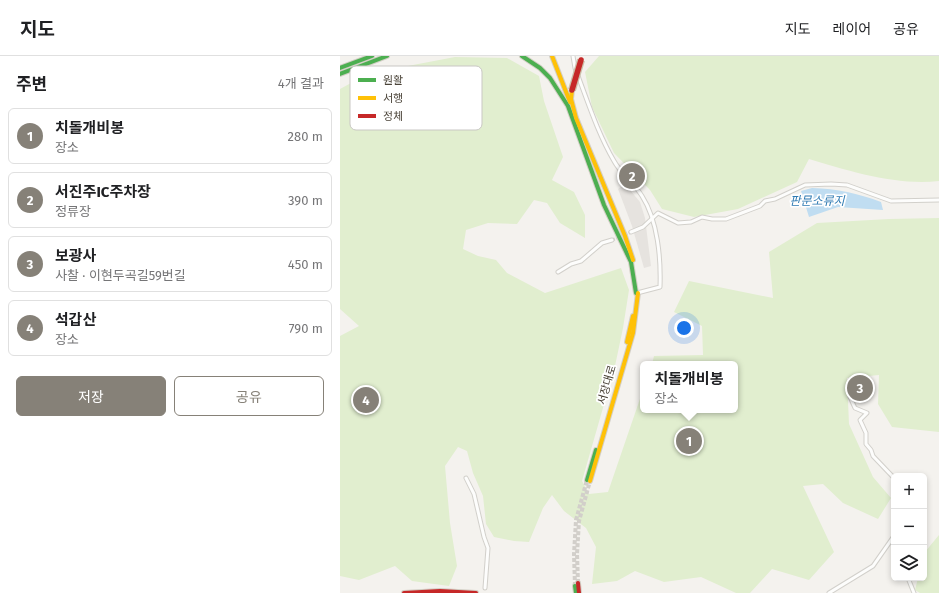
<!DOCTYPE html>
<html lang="ko">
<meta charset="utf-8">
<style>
body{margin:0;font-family:"Fira Sans","Noto Sans KR",sans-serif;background:#f6f6f6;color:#202124}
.controls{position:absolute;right:12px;bottom:12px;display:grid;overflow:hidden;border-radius:6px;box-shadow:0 2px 6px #0003}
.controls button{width:36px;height:36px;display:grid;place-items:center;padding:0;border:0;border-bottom:1px solid #e0e0e0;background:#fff;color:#202124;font:20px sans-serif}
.you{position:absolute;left:344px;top:272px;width:14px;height:14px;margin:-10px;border:3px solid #fff;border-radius:50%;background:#1a73e8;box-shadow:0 0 0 6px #1a73e833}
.badge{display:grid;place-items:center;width:26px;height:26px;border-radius:50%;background:#868178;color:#fff;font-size:13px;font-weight:700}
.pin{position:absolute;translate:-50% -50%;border:2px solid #fff;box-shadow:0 1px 4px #0006}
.popup{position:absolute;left:300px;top:305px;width:98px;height:52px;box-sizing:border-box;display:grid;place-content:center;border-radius:6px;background:#fff;filter:drop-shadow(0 1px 3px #0005);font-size:13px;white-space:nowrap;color:#757577}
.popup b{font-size:15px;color:#202124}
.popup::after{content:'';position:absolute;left:50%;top:100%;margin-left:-8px;border:8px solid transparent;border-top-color:#fff}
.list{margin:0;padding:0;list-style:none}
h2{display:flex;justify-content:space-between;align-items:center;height:52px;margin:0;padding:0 16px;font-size:17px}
h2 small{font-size:13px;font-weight:400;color:#757577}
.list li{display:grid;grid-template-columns:26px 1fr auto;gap:12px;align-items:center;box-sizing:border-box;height:56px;margin:0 8px 8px;padding:0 8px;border:1px solid #e0e0e0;border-radius:6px}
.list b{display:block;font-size:15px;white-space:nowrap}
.list p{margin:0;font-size:13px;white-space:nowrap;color:#757577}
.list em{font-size:13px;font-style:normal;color:#757577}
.actions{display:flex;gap:8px;padding:12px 16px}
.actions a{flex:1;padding:9px 0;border:1px solid #868178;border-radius:6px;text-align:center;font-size:14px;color:#868178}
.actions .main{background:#868178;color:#fff}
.icon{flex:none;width:22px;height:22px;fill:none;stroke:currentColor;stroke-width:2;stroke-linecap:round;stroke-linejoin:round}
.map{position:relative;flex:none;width:599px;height:537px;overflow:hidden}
header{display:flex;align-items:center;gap:24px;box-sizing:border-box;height:56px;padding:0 20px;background:#fff;border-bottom:1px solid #e0e0e0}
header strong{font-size:19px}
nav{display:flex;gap:22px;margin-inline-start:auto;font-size:14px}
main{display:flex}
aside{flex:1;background:#fff}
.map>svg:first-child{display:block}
</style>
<header>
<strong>지도</strong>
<nav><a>지도</a><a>레이어</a><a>공유</a></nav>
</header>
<main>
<aside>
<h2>주변<small>4개 결과</small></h2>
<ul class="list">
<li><span class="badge">1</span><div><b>치돌개비봉</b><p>장소</p></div><em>280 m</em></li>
<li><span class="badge">2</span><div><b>서진주IC주차장</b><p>정류장</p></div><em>390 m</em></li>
<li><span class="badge">3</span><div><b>보광사</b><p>사찰 · 이현두곡길59번길</p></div><em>450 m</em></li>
<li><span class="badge">4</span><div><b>석갑산</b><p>장소</p></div><em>790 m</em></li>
</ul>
<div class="actions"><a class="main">저장</a><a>공유</a></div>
</aside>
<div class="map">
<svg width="599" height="537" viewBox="0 0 599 537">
<rect width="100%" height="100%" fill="#f4f2ee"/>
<!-- green -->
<g fill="#e1eecf">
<path d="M 259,0 L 599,0 L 599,125 C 557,130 509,115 469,103 L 457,126 L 398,153 L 354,161 L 322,153 L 310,134 L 274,97 L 252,51 L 245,16 Z"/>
<polygon points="115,1 167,2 199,20 204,45 223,101 212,124 234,136 245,159 245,182 220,167 207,147 194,144 177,168 148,167 126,174 123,193 138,200 156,204 167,217 205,237 281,212 289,234 283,272 275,310 242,425 249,438 268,436 303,334 303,354 395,354 395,308 312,308 314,300 363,299 362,270 334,256 349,225 433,242 429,196 477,167 549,163 599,162 599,376 552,371 538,348 539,319 507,322 509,368 533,421 551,442 538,463 503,447 483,428 463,430 494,496 469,524 432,513 410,537 396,537 361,521 324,526 295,515 277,525 252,528 256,491 246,472 224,455 212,439 203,452 189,486 174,485 154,481 146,468 143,440 133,417 127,395 118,391 105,410 110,467 117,510 109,530 72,525 55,510 19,524 0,520 0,280 19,270 0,253 0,33 22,21 33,24 48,46 54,44 52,13"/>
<polygon points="599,479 599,537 580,537 575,534 578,522 584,522 585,496"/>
</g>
<!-- parking -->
<polygon fill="#e6e3df" points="285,128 300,146 305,162 311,210 304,212 292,170 278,133"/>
<!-- water -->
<path fill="#c0ddf1" d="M 472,132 C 498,133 517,137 541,146 L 543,154 L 498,151 L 469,161 L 461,135 Z"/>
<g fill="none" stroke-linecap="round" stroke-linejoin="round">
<!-- street-tunnel -->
<polyline stroke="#d2cfca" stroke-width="3" stroke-dasharray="3 1.5" stroke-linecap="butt" points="272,184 291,176"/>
<!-- secondary-tunnel -->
<g stroke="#d2cfca" stroke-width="4" stroke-dasharray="4 2" stroke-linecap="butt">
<polyline points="238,527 237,498 239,465 250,425"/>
<polyline points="235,530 234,498 236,464 247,424"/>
</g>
<!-- street casing -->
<g stroke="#d2d0cb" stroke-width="5">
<g id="street">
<path d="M 233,0 L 235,12 C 247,43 257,76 274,105 C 281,118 294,127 302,140 C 318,165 321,203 320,231 L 297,237"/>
<polyline points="291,176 303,171 318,157 338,167 351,166 362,161 372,163 386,163 420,150 425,145 435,143 465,129 491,128 507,129 551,145 599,144"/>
<polyline points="218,216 231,208 241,205 262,187 272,184"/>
<polyline points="519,337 510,341 515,352 527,357 520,364 526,377 526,388 531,394 533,400 554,422"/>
<polyline points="126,422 134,438 144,481 148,492 145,532"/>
<polyline points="568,522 574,537"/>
<polyline points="489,537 533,510 554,480"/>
</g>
</g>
<!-- fast casing -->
<g stroke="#d3cfc5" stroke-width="6">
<g id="fast">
<polyline points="182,0 200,12 210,22 228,50 264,149 291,206 296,237"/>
<polyline points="0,12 32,0"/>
<polyline points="0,18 47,0"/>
<polyline points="247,424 256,394"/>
<polyline points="235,530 236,537"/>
</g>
</g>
<!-- slow casing -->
<g stroke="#d3cfc5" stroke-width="6">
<g id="slow">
<polyline points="212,0 230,46"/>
<polyline points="232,34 231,43 236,62 285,180 293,204"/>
<polyline points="287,286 293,260"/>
<polyline points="250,425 293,277 298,237"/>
</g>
</g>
<!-- jam casing -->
<g stroke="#d3cfc5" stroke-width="6">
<g id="jam">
<polyline points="238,527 239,537"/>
<polyline points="64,537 100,535 136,537"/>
</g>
</g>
<!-- street -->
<use href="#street" stroke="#fdfdfc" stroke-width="3"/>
<!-- fast -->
<use href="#fast" stroke="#4caf50" stroke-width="4"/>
<!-- slow -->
<use href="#slow" stroke="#ffc107" stroke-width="4"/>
<!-- jam -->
<use href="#jam" stroke="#c62828" stroke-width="4"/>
<!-- jam-bridge casing -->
<g stroke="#ccbfa9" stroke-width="8" stroke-linecap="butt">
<polyline id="jam-bridge" points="232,34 241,4"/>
</g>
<!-- jam-bridge -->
<use href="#jam-bridge" stroke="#c62828" stroke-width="5.5"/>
</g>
<g text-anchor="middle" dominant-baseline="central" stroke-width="3.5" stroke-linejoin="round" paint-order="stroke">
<!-- street labels -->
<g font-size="11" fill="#4b4439" stroke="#fff">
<text transform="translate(267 329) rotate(-74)">서장대로</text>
</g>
<!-- water labels -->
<g font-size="12" font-style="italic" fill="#2e7ab2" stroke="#fff">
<text x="477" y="145">판문소류지</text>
</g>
</g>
<!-- legend -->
<rect x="10" y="10" width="132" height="64" rx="6" fill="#fff" stroke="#c9c7c4" stroke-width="1"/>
<rect x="18" y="22" width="18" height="4" fill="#4caf50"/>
<rect x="18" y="40" width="18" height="4" fill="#ffc107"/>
<rect x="18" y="58" width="18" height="4" fill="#c62828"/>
<g font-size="11" fill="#4b4439">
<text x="43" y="28">원활</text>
<text x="43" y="46">서행</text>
<text x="43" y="64">정체</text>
</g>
</svg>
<div class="controls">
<button>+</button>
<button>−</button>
<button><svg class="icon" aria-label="layers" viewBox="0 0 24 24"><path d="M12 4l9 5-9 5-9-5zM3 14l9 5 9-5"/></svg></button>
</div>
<div class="you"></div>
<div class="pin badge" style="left:349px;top:385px">1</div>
<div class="popup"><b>치돌개비봉</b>장소</div>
<div class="pin badge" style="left:292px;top:120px">2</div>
<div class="pin badge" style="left:520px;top:332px">3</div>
<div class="pin badge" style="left:26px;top:344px">4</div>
</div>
</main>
